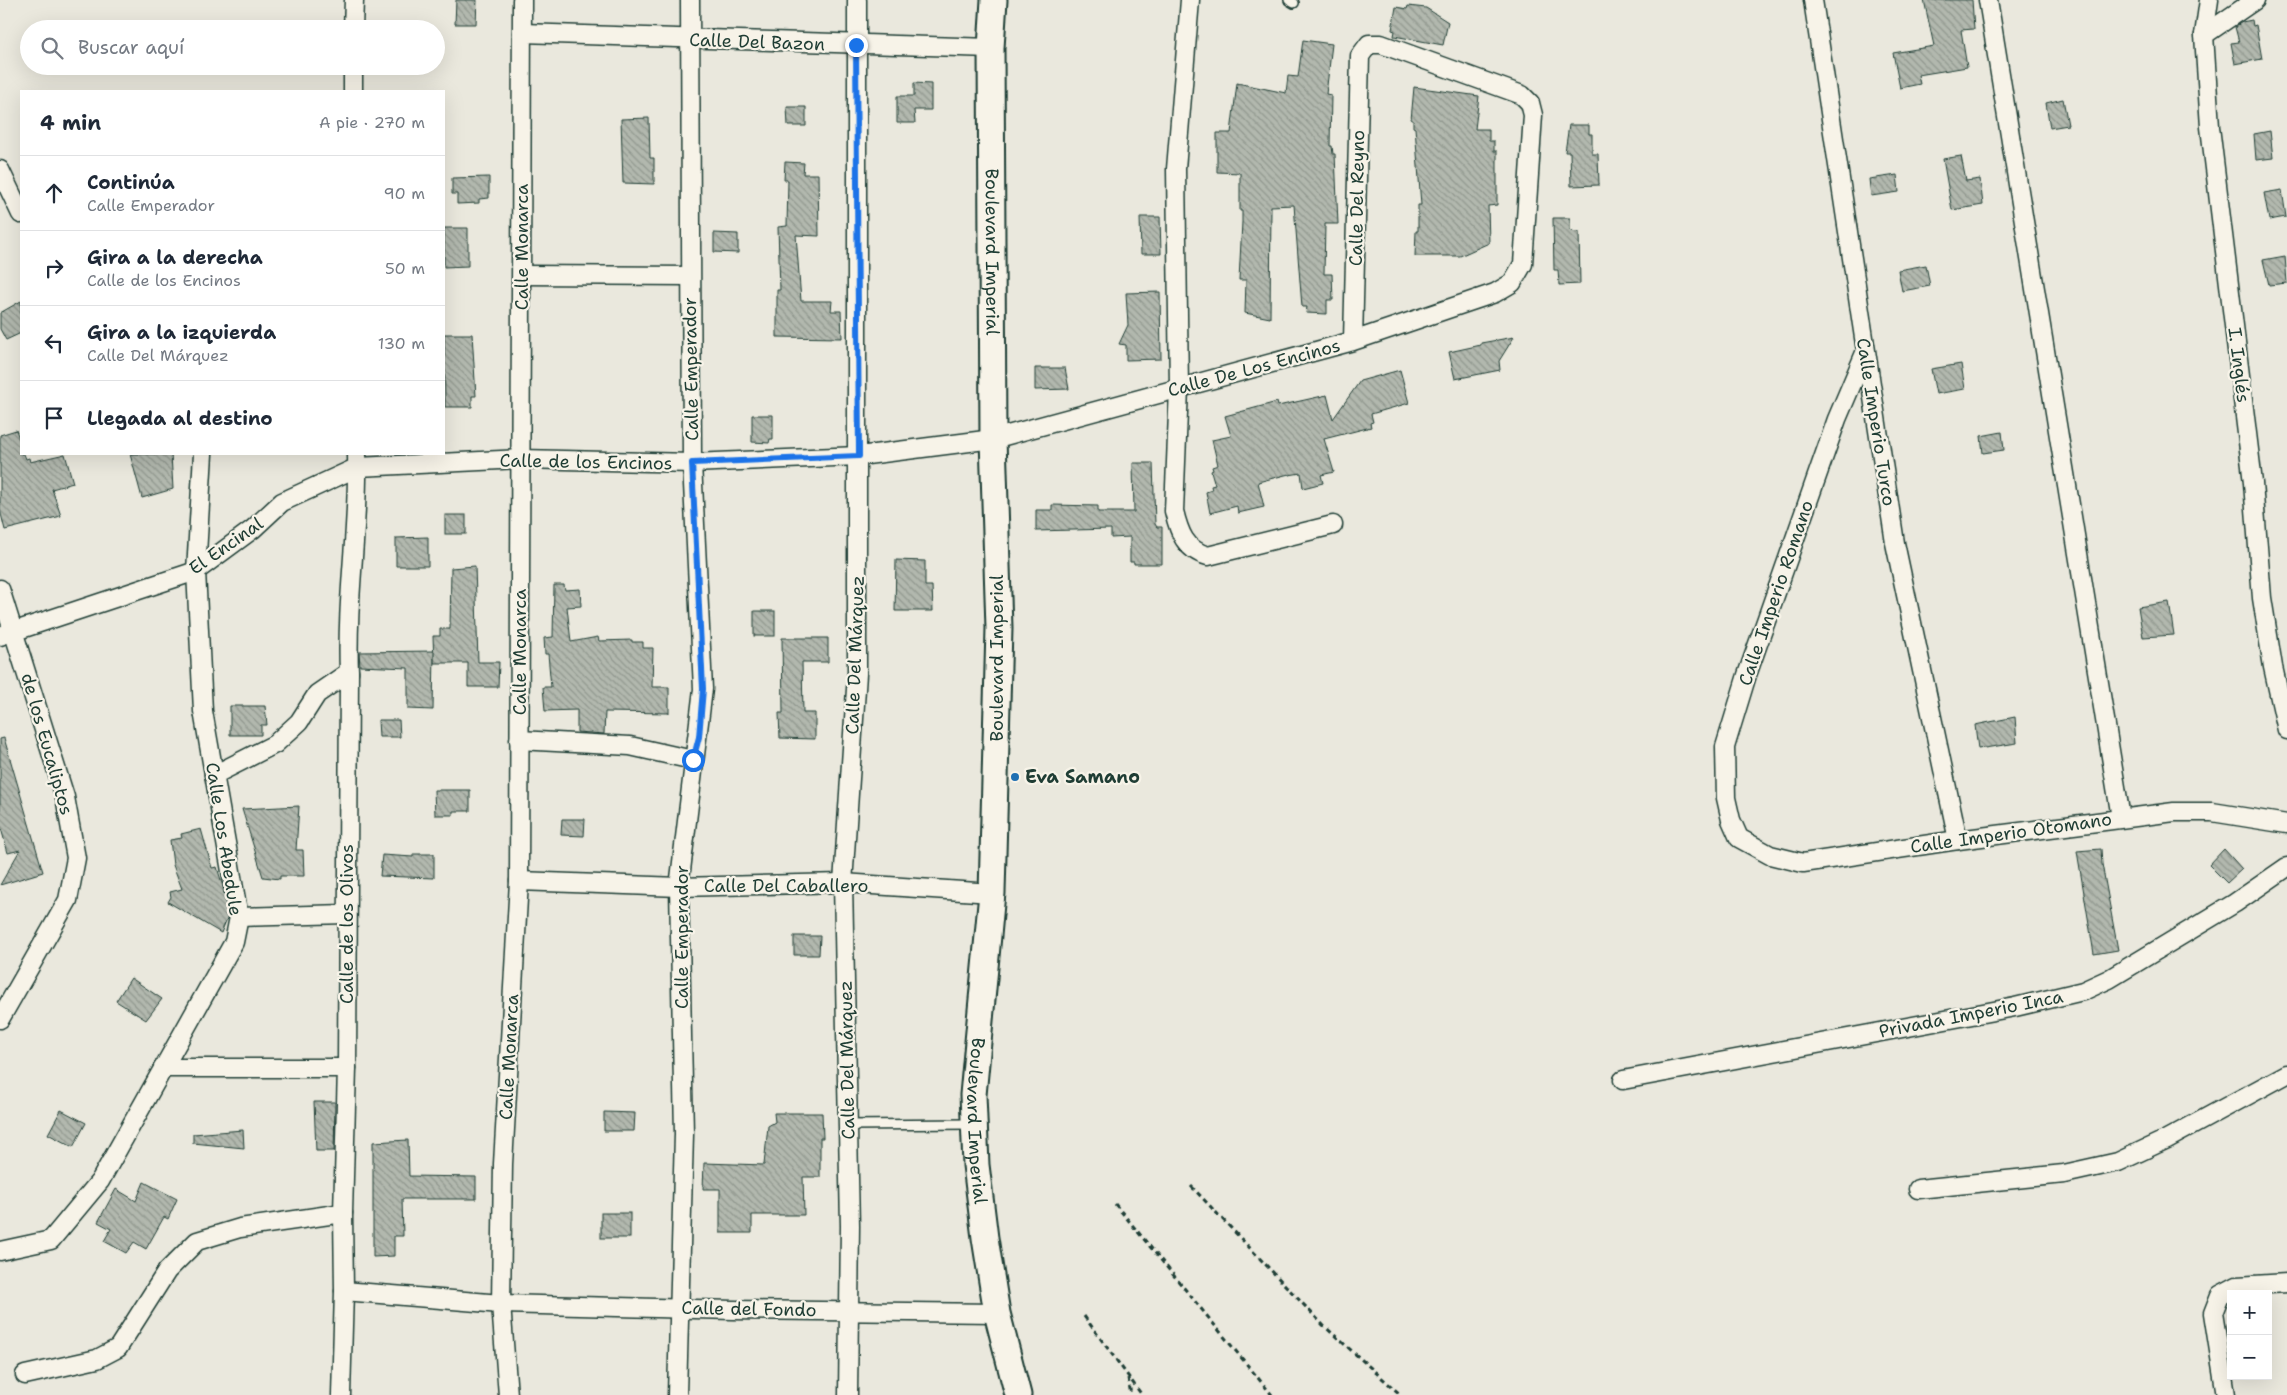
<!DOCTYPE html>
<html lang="es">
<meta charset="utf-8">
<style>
body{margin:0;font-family:"Shantell Sans",sans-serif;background:#f6f6f7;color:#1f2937}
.controls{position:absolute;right:15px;bottom:15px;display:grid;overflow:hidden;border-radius:0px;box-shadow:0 5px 20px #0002}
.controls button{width:45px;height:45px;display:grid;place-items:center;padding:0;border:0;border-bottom:1px solid #e0e1e3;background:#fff;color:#1f2937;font:25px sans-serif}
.stop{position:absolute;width:15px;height:15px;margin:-11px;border:4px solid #1a73e8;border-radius:50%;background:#fff}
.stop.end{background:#1a73e8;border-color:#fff;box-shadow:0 1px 5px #0008}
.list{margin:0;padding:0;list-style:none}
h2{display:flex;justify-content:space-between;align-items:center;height:65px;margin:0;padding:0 20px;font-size:21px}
h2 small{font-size:16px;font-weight:400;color:#747a83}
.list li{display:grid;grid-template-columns:32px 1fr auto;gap:15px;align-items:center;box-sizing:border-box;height:75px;padding:0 20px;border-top:1px solid #e0e1e3}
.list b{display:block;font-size:19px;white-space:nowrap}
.list p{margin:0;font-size:16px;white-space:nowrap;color:#747a83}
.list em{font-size:16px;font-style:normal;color:#747a83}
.icon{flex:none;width:28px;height:28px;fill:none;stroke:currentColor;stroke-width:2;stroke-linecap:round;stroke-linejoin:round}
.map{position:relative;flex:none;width:2287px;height:1395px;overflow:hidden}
.search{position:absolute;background:#fff;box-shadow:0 5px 20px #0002;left:20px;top:20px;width:425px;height:55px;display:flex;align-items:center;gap:12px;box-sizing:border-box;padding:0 18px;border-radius:28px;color:#747a83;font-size:19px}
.panel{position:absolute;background:#fff;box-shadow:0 5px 20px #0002;left:20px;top:90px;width:425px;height:365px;border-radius:0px}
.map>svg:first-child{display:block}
</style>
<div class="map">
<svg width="2287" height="1395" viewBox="0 0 2287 1395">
<defs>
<pattern id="building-back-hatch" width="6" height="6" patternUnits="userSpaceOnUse" patternTransform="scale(1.25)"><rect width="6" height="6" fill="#b2b8ae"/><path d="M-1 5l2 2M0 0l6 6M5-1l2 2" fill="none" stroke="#90978e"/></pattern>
</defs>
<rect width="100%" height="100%" fill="#eae8dd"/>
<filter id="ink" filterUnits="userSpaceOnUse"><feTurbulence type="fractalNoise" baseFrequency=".02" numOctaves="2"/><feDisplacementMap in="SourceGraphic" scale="10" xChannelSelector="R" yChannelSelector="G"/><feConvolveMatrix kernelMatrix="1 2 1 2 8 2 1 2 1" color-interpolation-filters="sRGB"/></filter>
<g filter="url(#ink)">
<!-- building -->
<g fill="url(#building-back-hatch)" stroke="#1f3d34">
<polygon points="456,0 477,0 476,24 455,24"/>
<polygon points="1924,0 1972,0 1974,29 1961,30 1967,67 1918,75 1920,84 1900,88 1893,53 1934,46"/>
<polygon points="1408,6 1426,8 1448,22 1443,45 1394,36 1395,31 1392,30 1396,7 1407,9"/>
<polygon points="2252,20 2253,26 2256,25 2262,59 2235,64 2231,43 2239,42 2235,27 2242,22"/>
<polygon points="1303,40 1332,44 1326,94 1331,95 1330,146 1332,146 1333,154 1335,154 1338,224 1325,224 1324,274 1332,274 1333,300 1327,300 1327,314 1306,313 1307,307 1302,307 1294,205 1271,206 1270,318 1245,313 1246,280 1239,280 1242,222 1242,211 1240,211 1240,173 1217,172 1217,133 1231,133 1237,83 1286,93 1288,76 1298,77"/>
<polygon points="914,83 931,84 931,110 914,110 915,123 897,123 897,96 914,96"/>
<polygon points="1414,87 1479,96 1475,129 1489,129 1489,141 1494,141 1494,151 1497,151 1497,205 1488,206 1489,243 1460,256 1415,256 1416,231 1418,231 1418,205 1421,205 1415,128 1413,127 1413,120 1411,120"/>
<polygon points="2063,99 2068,125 2050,128 2046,103"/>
<polygon points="787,107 806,107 806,126 788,126"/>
<polygon points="649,118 650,158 654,158 654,184 623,183 621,119"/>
<polygon points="1569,125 1589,125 1589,134 1592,134 1592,154 1598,154 1599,185 1571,186 1570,152 1565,152"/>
<polygon points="2270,131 2273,158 2256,160 2254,134"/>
<polygon points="1961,156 1966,181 1980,179 1983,205 1952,210 1943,159"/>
<polygon points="785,162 804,163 803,174 818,174 819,236 796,235 801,301 832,301 831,311 841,311 842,338 777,337 777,290 780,290 778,227 787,226 788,180 784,180"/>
<polygon points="1897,175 1899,192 1871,196 1869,179"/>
<polygon points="489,177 489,198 479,199 479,203 457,204 457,194 452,194 452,178"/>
<polygon points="2282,190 2286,217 2269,220 2264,193"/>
<polygon points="1140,217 1160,217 1161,254 1141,254"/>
<polygon points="1553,218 1570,218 1570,231 1579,232 1580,284 1559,285 1558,270 1554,270"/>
<polygon points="444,228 468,228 468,266 444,267"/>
<polygon points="714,233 738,234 738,253 714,252"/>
<polygon points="2285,256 2287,283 2269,285 2263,260"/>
<polygon points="1926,265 1930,286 1902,291 1898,270"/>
<polygon points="1160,292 1161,359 1126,360 1126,345 1119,344 1128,325 1126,293"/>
<polygon points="21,301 21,333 6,340 0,329 0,313"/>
<polygon points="444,334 472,334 476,396 472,396 472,407 445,407"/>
<polygon points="1514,337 1499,361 1500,370 1455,379 1449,352 1481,345 1481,343"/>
<polygon points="1961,364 1965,389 1936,394 1931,369"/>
<polygon points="1035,368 1065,368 1069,389 1035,390"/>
<polygon points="1400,370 1409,403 1371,414 1373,422 1370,423 1371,427 1324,439 1334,472 1321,475 1323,483 1303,488 1301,473 1289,475 1289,474 1258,482 1264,507 1238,513 1237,506 1210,513 1206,492 1212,490 1211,486 1215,485 1211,471 1213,470 1212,467 1218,465 1212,440 1231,436 1225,416 1277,402 1278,406 1327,395 1333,419 1360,381"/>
<polygon points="752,415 773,415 773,439 770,439 769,443 752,442"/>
<polygon points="16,430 21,444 21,454 24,454 26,459 29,458 30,462 65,454 73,483 52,489 61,516 5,530 0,510 0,435"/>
<polygon points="2002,432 2004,450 1983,453 1981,436"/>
<polygon points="130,454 171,454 173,489 142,498"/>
<polygon points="1133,463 1153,463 1155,524 1157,527 1162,527 1162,564 1134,564 1134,562 1130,562 1130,537 1111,538 1111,529 1036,531 1036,510 1052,510 1052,505 1098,506 1098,512 1134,512"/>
<rect x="445" y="515" width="21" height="19"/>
<polygon points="428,537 428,566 396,566 396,538"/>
<polygon points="896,560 925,561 925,586 932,586 933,611 895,611"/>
<polygon points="475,566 478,662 499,662 498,687 468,687 468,663 434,663 433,636 440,636 440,629 450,629 451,568"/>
<polygon points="554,585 564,585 565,590 580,589 581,606 567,607 571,642 598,637 599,641 632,640 632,642 643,642 643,648 653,648 652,687 669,687 669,713 605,712 604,734 577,732 577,710 545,711 543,687 551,687 548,654 545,654 544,638 553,637"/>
<polygon points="2169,602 2174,635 2143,637 2138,607"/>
<rect x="754" y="611" width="21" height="25"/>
<polygon points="782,638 828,638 828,662 802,662 803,713 815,713 815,739 780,738 779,713 783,713"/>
<polygon points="434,651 433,710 408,709 408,668 360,666 359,652"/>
<polygon points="230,706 265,706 267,725 261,725 261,735 230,735"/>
<polygon points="2015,717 2017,743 1978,749 1975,725"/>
<polygon points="378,720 399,720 400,737 379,737"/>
<polygon points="4,738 43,872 0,885 20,850 8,853 0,825 0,739"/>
<polygon points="434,790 470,790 470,811 453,811 453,815 435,815"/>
<polygon points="299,806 296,850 303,850 304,876 280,876 280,879 263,877 242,809"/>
<polygon points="562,819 585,819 584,836 561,835"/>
<polygon points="201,829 212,868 217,867 223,887 228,916 221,933 168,902 171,897 170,892 182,889 173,865 170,840 182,838 181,834"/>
<polygon points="2101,849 2102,864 2118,950 2094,954 2077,851"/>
<polygon points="2224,849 2242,869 2227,883 2209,865"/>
<polygon points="413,854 434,854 434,878 380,876 382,855 413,857"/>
<polygon points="794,936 820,936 819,955 794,955"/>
<polygon points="131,978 162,999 146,1020 116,1001"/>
<polygon points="314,1102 335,1102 334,1151 316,1151"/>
<polygon points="61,1110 86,1123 73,1147 48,1134"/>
<polygon points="604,1112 635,1113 634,1131 604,1131"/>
<polygon points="774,1113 822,1113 823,1138 820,1138 820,1177 803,1177 804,1215 752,1215 752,1233 720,1233 720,1189 703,1189 704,1163 764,1165 768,1126 775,1122"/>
<polygon points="243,1130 244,1148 193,1143 193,1134"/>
<polygon points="408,1140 409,1176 476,1177 476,1199 402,1199 403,1236 394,1236 394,1256 373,1257 373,1142"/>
<polygon points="144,1182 177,1199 168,1219 164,1217 146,1249 134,1242 126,1253 104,1241 111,1229 98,1222 116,1189 136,1201"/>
<rect x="601" y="1213" width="29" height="25"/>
</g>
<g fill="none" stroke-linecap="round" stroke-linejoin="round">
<!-- lane casing -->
<g stroke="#1f3d34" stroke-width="12">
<g id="lane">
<polyline points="1289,0 1294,3"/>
<polyline points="848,1125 972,1124"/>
</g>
</g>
<!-- street casing -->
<g stroke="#1f3d34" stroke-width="21">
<g id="street">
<path d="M 1190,0 L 1176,169 L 1179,388 L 1174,511 C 1179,532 1185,550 1208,556 L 1333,525"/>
<polyline points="1813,0 1895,543 1958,840"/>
<polyline points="1988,0 2121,818"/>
<polyline points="2209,0 2204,35 2210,127 2253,483 2262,598 2273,667 2287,730"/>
<polyline points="353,29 354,0"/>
<polyline points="522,33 991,48"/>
<polyline points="2204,35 2255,0"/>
<polyline points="353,91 353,66"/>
<polyline points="0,170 21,214"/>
<polyline points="522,275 690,276"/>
<polyline points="1865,353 1837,419 1747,675 1725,747 1726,798 1731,820 1739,838 1770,855 1803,863 1958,840 2174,812 2212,812 2287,824"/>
<polyline points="0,589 65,797 76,858 68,900 0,1019"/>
<polyline points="0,636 196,571 253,529 282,502 358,467 521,459 692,463 859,456 993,439 1353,341 1495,293 1512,283 1523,264 1533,115 1530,103 1522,95 1381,44 1369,44 1360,56 1353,341"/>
<polyline points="519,740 630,746 693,760"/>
<polyline points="214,775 275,744 299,722 317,694 349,672"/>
<polyline points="519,881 679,887 843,883 992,893"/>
<polyline points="239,917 346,914"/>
<polyline points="163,1068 347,1068"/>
<polyline points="1623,1080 2015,1007 2083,991 2109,979 2235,903 2287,867"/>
<polyline points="1918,1189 2064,1174 2118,1162 2167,1139 2287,1074"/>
<polyline points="0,1251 51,1240 100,1181 234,942 239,917 203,711 196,571 203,454"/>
<polyline points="344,1291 501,1304 733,1310 997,1313"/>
<polyline points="25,1375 97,1359 118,1348 167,1271 197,1241 240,1228 343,1213"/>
<path d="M 341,1395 L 344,1291 L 343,1213 L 347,1068 L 349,672 C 346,598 359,526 357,454"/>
<polyline points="508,1395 501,1304 502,1232 503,1164 519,881 522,0"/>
<polyline points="677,1395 684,1134 679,887 703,689 692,463 690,0"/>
<polyline points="848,1395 850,1226 843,883 857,674 857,0"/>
<polyline points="2226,1395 2213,1313 2220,1295 2237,1286 2287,1283"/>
</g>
</g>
<!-- secondary casing -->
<g stroke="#1f3d34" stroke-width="29">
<g id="secondary">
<path id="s1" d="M 994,0 L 991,48 L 993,439 L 999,628 L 992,893 L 973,1095 L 976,1165 L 985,1238 L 997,1313 L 1018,1395"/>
</g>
</g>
<!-- path -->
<g stroke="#1f3d34" stroke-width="3" stroke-dasharray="5 4" stroke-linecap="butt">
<polyline points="1191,1186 1323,1325 1401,1395"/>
<polyline points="1115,1204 1272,1395"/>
<polyline points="1084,1316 1142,1395"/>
<polyline points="1128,1378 1131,1395"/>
</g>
<!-- lane -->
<use href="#lane" stroke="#f7f3e8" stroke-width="9"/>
<!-- street -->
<use href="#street" stroke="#f7f3e8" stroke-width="18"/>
<!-- secondary -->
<use href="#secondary" stroke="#f7f3e8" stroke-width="25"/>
</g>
</g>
<g fill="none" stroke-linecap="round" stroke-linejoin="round" filter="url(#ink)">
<!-- route -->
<polyline stroke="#1a73e8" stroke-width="6" points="693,760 699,737 703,689 692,463 859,456 856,45"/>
</g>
<!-- markers -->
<circle fill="#1f6fb2" stroke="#f7f3e8" stroke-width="2" cx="1015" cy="777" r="5"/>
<g text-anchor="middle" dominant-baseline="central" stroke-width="4.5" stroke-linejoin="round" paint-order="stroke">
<!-- street labels -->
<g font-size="18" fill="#1f3d34" stroke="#f7f3e8">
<text transform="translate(757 42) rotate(2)">Calle Del Bazon</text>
<text transform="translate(1357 198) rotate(-89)">Calle Del Reyno</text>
<text transform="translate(522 247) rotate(-90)">Calle Monarca</text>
<text stroke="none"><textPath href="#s1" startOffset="252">Boulevard Imperial</textPath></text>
<text transform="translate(2239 365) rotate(83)">I. Inglés</text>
<text transform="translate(1254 368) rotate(-15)">Calle De Los Encinos</text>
<text transform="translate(691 369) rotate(-91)">Calle Emperador</text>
<text transform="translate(1876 422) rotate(81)">Calle Imperio Turco</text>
<text transform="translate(586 462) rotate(1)">Calle de los Encinos</text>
<text transform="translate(226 546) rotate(-35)">El Encinal</text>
<text transform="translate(1776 593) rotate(-71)">Calle Imperio Romano</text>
<text transform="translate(520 652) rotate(-90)">Calle Monarca</text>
<text transform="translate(855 655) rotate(-88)">Calle Del Márquez</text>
<text transform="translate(997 658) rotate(-90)">Boulevard Imperial</text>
<text transform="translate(47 744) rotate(74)">de los Eucaliptos</text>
<text transform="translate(2011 833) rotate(-8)">Calle Imperio Otomano</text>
<text transform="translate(224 839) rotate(81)">Calle Los Abedule</text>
<text x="786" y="886">Calle Del Caballero</text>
<text transform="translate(347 924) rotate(-90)">Calle de los Olivos</text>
<text transform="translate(682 937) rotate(-90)">Calle Emperador</text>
<text transform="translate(1971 1014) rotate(-11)">Privada Imperio Inca</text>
<text transform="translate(509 1057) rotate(-87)">Calle Monarca</text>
<text transform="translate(847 1060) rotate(-91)">Calle Del Márquez</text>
<text stroke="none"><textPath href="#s1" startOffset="1122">Boulevard Imperial</textPath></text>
<text transform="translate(749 1309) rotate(1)">Calle del Fondo</text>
</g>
<!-- poi labels -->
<g font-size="18" font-weight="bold" fill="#1f3d34" stroke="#f7f3e8" text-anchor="start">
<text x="1025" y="777">Eva Samano</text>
</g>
</g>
</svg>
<div class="controls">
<button>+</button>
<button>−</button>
</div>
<div class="stop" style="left:693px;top:760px"></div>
<div class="stop end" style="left:856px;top:45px"></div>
<div class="search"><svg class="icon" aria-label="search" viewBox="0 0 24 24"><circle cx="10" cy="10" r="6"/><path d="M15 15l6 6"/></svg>Buscar aquí</div>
<section class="panel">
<h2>4 min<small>A pie · 270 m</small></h2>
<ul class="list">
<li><svg class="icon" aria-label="ahead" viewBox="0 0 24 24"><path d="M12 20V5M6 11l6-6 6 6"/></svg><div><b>Continúa</b><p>Calle Emperador</p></div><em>90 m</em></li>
<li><svg class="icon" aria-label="right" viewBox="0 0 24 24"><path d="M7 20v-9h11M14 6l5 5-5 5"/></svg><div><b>Gira a la derecha</b><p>Calle de los Encinos</p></div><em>50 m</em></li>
<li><svg class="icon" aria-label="left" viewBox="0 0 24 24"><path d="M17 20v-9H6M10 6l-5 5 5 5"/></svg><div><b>Gira a la izquierda</b><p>Calle Del Márquez</p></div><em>130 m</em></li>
<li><svg class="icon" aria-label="arrive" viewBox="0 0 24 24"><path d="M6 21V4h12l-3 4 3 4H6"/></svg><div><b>Llegada al destino</b></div></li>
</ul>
</section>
</div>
